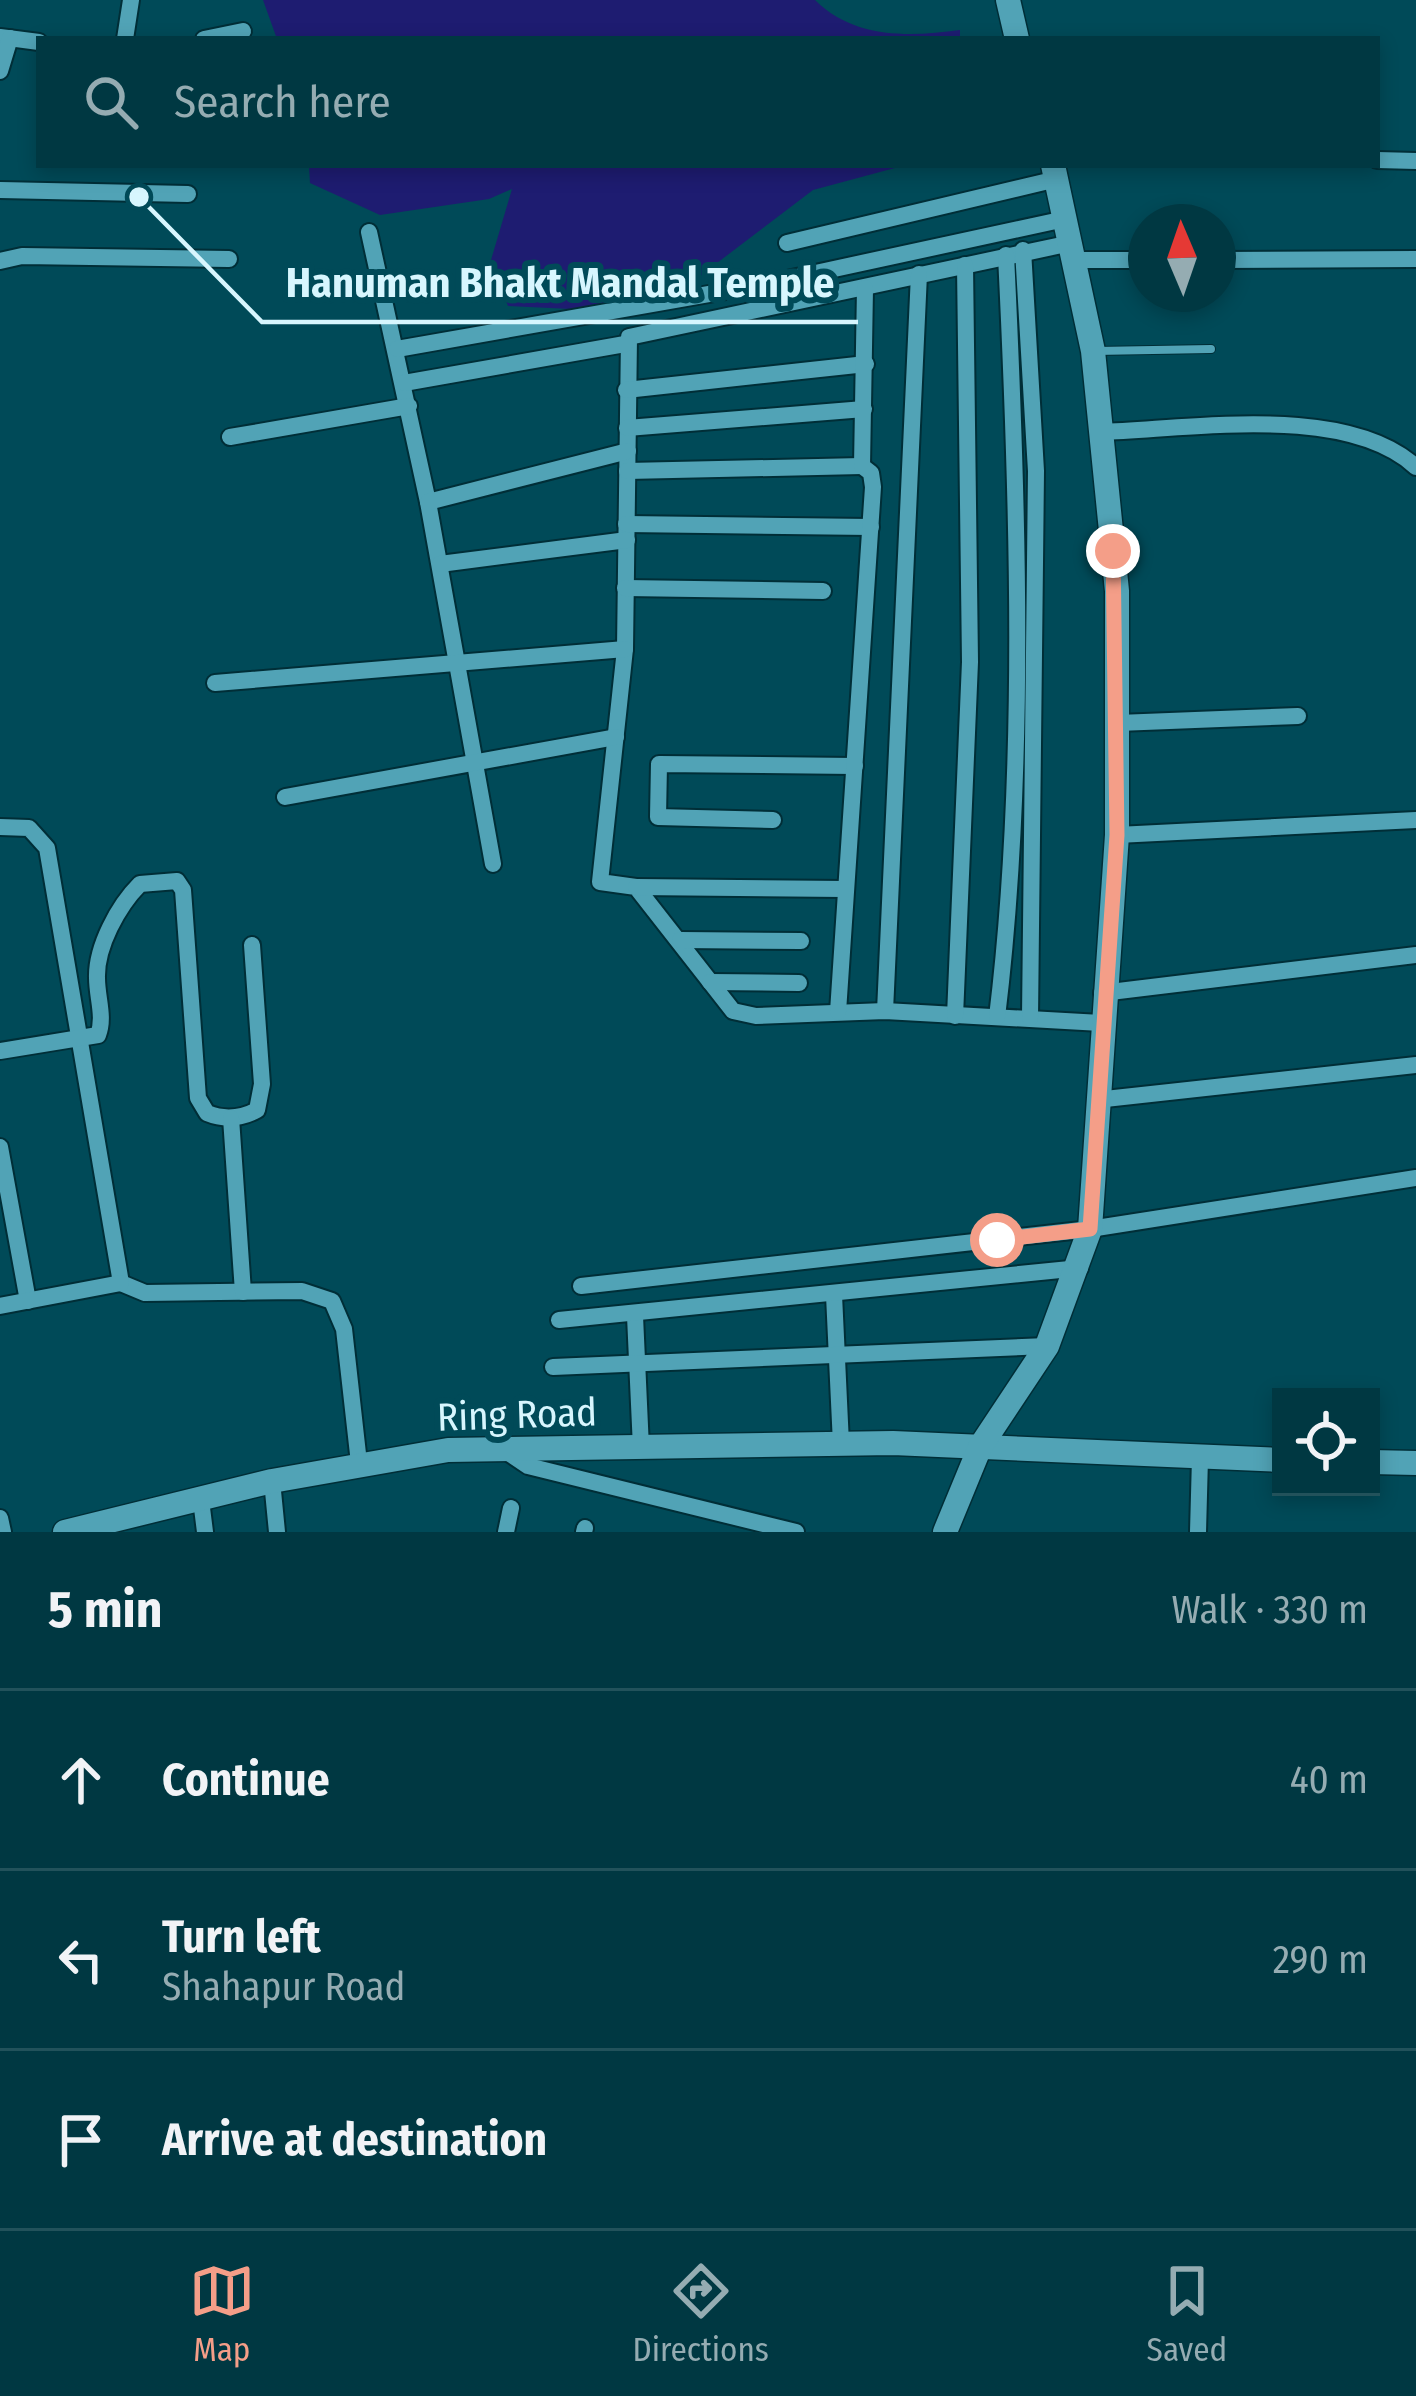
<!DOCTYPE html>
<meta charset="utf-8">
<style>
body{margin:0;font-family:"Fira Sans Condensed",sans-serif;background:#0a3f49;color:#f1f3f6}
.controls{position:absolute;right:36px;bottom:36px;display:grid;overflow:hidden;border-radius:0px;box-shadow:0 6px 18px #0003}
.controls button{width:108px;height:108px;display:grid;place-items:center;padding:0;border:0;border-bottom:3px solid #22525b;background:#003842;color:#f1f3f6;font:60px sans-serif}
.compass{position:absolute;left:1128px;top:204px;width:108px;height:108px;border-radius:50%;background:#003842;box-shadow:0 6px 18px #0003;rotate:358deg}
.stop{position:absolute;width:36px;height:36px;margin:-27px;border:9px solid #f49e88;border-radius:50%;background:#fff}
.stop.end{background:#f49e88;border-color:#fff;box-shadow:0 3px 12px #0008}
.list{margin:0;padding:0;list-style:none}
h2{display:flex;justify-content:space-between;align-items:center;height:156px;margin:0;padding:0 48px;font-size:51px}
h2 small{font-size:39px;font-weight:400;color:#95acb2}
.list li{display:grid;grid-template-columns:78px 1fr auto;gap:36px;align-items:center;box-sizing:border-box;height:180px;padding:0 48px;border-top:3px solid #22525b}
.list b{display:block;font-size:45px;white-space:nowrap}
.list p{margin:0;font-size:39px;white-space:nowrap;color:#95acb2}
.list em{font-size:39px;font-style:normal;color:#95acb2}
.icon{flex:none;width:66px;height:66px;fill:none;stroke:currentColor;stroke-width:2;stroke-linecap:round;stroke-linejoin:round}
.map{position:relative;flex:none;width:1416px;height:1532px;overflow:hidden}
.search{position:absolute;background:#003842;box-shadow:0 6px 18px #0003;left:36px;right:36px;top:36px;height:132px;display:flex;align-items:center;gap:30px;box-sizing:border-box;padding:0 42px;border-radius:0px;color:#95acb2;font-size:45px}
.sheet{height:696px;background:#003842}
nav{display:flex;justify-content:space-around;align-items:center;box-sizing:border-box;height:168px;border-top:3px solid #22525b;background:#003842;font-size:33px;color:#95acb2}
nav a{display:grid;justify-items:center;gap:6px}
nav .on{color:#f49e88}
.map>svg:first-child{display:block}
</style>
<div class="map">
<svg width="1416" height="1532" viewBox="0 0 1416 1532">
<rect width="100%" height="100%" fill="#004a58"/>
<!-- water -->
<g fill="#1e1c71">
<path d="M 263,0 L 815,0 C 854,39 910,37 960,30 L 960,39 L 277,39 Z"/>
<polygon points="309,165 906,165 813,190 667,301 592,310 508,306 491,260 512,189 489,199 380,215 310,183"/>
</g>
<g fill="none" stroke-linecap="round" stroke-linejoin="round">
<!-- service casing -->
<g stroke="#002e37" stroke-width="10">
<polyline id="service" points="1095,351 1211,349"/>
</g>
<!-- minor casing -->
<g stroke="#002e37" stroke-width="20">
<g id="minor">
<polyline points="0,37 39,42"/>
<polyline points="125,39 131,0"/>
<polyline points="204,39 243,31"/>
<polyline points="0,71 10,38"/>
<polyline points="1377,160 1416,161"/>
<polyline points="0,190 188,194"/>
<polyline points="369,232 428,502 493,864"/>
<polyline points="787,243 1057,179"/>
<polyline points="1071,243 629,337 625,649 600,882 636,887 733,1011 756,1016 885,1011 1101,1023"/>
<polyline points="1023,250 1036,471 1030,1018"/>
<polyline points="1074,260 1146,260"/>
<polyline points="1218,260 1416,259"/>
<polyline points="0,261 22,256 229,259"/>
<polyline points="397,349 760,285 1065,219"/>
<polyline points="404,383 625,344"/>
<polyline points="626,390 866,364"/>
<polyline points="627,428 864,409"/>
<path d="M 1101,432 C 1192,429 1346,403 1416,467"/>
<polyline points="230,437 409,406"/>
<polyline points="627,471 862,466"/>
<polyline points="428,502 628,451"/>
<polyline points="626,524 871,527"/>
<polyline points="440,564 627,540"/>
<polyline points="625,588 823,591"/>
<polyline points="215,683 625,649"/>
<polyline points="1118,723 1298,716"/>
<polyline points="285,797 616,737"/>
<polyline points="773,820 658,817 659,764 855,766"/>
<polyline points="0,827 29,828 47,848 121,1283 145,1293 302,1291 332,1301 344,1329 359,1463"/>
<polyline points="1117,835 1416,820"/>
<polyline points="636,887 844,889"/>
<polyline points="680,940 801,941"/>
<polyline points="710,982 799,983"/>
<polyline points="1102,993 1416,955"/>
<polyline points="885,1011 919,274"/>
<polyline points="838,1012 873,487 871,473 862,466 865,288"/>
<polyline points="955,1016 970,662 965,265"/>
<path d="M 997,1017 C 1027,771 1018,502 1006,255"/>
<path d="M 0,1051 L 98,1035 C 105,1017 97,998 97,978 C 96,947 118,906 140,884 L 177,881 L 183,890 L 198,1098 L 207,1113 C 224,1120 240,1119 257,1110 L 262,1084 L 252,945"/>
<polyline points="1096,1100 1416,1065"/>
<polyline points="231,1118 243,1292"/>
<polyline points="0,1147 28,1301"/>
<polyline points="581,1286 1090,1229 1416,1178"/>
<polyline points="834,1295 841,1444"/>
<polyline points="0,1306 121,1283"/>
<polyline points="635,1316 641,1448"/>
<polyline points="559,1320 1080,1268"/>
<polyline points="553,1367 1047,1346"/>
<polyline points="504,1450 528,1466 796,1532"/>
<polyline points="272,1481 277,1532"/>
<polyline points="201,1500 205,1532"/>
<polyline points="0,1518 3,1532"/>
<polyline points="506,1532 511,1508"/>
<polyline points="584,1532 585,1528"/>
<polyline points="1198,1532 1200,1458"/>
</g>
</g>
<!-- secondary casing -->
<g stroke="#002e37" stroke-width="27">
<g id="secondary">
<polyline points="1008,0 1017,39"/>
<polyline points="1371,1462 1416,1463"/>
<polyline points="65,1532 272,1481 448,1450 893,1443 1281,1460"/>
<polyline points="945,1532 980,1447 1047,1346 1090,1229 1117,835 1117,591 1093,351 1053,165"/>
</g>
</g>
<!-- service -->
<use href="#service" stroke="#51a3b6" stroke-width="8"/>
<!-- minor -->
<use href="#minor" stroke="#51a3b6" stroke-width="16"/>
<!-- secondary -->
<use href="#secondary" stroke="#51a3b6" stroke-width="24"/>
</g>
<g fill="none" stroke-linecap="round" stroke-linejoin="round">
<!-- route -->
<polyline stroke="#f49e88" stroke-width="15" points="997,1240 1090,1229 1117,835 1113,551"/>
</g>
<g text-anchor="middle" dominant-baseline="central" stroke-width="12" stroke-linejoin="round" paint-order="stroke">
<!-- street labels -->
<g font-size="39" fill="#d7f6fe" stroke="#004a58">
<text transform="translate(517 1415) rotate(-2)">Ring Road</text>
</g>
</g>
<!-- callouts -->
<path fill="none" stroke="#d7f6fe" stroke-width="4.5" d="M139 197L262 322H858"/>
<circle fill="#d7f6fe" stroke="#004a58" stroke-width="4.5" cx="139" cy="197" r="12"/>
<g font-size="42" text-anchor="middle" font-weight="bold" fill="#d7f6fe" stroke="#004a58" stroke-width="12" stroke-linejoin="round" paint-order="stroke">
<text x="560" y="297">Hanuman Bhakt Mandal Temple</text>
</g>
</svg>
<div class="controls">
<button><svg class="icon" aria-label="locate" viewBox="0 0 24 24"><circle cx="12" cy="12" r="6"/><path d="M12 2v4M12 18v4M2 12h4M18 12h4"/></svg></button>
</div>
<svg class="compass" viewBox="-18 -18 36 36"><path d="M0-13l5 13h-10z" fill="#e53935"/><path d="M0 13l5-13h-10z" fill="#95acb2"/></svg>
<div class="stop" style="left:997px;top:1240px"></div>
<div class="stop end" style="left:1113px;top:551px"></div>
<div class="search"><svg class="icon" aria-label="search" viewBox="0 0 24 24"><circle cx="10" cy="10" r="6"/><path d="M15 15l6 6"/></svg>Search here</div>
</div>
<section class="sheet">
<h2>5 min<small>Walk · 330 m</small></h2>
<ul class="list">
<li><svg class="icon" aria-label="ahead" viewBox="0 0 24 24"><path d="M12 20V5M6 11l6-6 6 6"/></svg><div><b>Continue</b></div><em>40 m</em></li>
<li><svg class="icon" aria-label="left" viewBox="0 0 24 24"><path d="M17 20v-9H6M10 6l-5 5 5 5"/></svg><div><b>Turn left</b><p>Shahapur Road</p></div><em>290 m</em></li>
<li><svg class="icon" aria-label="arrive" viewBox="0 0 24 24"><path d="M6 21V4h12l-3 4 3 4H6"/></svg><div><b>Arrive at destination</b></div></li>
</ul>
</section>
<nav>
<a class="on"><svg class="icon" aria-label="map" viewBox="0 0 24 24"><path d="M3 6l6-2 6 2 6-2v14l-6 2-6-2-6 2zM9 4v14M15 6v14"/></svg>Map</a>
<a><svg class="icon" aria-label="directions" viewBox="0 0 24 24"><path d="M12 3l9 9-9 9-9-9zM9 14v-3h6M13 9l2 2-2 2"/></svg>Directions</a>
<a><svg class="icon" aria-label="saved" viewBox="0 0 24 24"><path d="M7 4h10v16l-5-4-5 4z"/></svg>Saved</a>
</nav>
